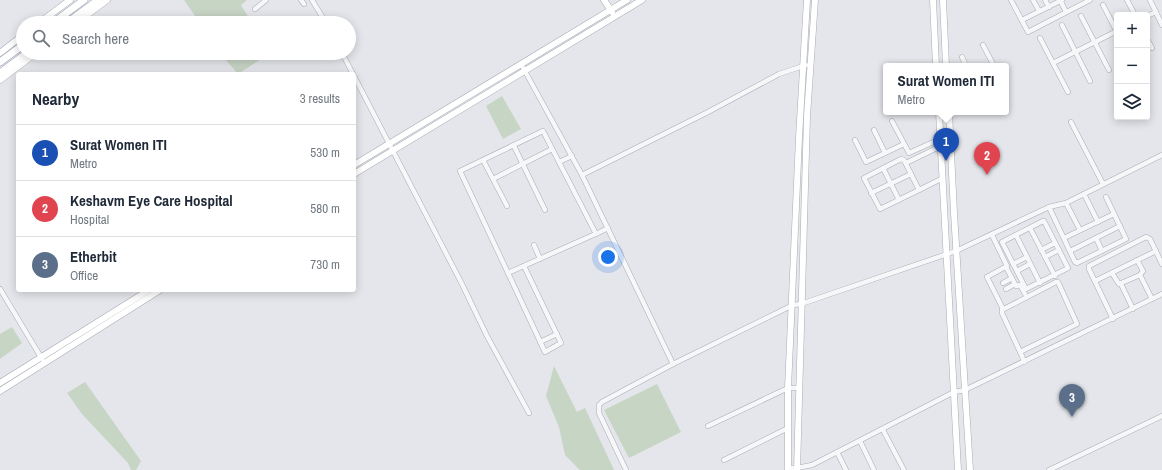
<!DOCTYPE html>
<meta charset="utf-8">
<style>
body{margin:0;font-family:"Archivo Narrow",sans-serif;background:#f2f2f3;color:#1f2937}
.controls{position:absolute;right:12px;top:12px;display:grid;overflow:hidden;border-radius:4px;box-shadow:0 2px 10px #0003}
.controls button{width:36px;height:36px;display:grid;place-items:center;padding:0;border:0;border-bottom:1px solid #e0e1e3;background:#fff;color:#1f2937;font:20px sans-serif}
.you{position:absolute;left:608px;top:257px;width:14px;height:14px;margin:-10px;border:3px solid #fff;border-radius:50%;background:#1a73e8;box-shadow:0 0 0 6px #1a73e833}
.badge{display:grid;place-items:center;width:26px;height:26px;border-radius:50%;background:#cb4e54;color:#fff;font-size:13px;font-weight:700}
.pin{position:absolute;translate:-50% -33px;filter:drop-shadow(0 1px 2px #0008)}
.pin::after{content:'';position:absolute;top:21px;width:14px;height:12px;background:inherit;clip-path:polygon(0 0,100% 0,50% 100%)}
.popup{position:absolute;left:883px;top:63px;width:126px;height:52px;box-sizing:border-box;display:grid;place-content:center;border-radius:4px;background:#fff;filter:drop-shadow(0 1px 3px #0005);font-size:13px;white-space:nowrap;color:#747a83}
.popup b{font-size:15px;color:#1f2937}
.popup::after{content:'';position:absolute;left:50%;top:100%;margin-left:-8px;border:8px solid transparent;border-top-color:#fff}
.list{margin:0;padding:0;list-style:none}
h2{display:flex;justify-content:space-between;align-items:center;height:52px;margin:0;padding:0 16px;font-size:17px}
h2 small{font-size:13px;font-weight:400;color:#747a83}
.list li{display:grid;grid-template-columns:26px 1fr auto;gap:12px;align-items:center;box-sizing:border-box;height:56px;padding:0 16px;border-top:1px solid #e0e1e3}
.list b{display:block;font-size:15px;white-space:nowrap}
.list p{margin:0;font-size:13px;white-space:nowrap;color:#747a83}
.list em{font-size:13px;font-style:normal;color:#747a83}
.icon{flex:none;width:22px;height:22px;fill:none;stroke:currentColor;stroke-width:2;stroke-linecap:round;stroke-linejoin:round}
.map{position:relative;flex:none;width:1162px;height:470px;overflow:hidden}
.search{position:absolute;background:#fff;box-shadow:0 2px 10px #0003;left:16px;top:16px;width:340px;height:44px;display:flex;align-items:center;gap:10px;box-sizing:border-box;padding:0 14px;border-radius:22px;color:#747a83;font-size:15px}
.panel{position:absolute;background:#fff;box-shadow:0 2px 10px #0003;left:16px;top:72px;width:340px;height:220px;border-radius:4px}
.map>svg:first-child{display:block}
</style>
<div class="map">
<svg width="1162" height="470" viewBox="0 0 1162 470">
<rect width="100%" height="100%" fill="#e4e6eb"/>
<!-- green -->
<g fill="#c7d5c5">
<polygon points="184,0 247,0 241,5 252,23 200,23"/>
<polygon points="220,53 270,53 238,74"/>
<polygon points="502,96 521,129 503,139 486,106"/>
<polygon points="12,327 22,343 0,359 0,334"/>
<polygon points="554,366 577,412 585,408 614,470 580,470 565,455 559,427 546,396"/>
<polygon points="85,382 141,461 136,470 131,470 128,463 82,414 67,393"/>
<polygon points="657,384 681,432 629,458 604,410"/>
</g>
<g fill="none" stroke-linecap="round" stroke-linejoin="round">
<!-- street casing -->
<g stroke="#a9acb5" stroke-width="5.5">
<g id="street">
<polyline points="301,0 304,4"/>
<polyline points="312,0 326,23"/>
<polyline points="1011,0 1028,32 1090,0"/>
<polyline points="1033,0 1039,11"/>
<polyline points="1045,0 1049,7"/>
<polyline points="1060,0 1066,12"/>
<polyline points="1127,0 1135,15"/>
<polyline points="1150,0 1162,25"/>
<polyline points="1103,5 1117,32"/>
<polyline points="255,9 266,0"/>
<polyline points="1081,16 1109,70"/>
<polyline points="1147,16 1156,12"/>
<polyline points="1022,20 1062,0"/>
<polyline points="1062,25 1090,81"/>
<polyline points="1040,38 1068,92"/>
<polyline points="1147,39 1152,48"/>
<polyline points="983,45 994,66"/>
<polyline points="342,53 353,74"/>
<polyline points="962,57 966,66"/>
<polyline points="1053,63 1117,31"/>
<polyline points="521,64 582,175 673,364"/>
<polyline points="354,76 462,284 487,336 529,413"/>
<polyline points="892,121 909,153 940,139 950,138"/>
<polyline points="1071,122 1103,184"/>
<polyline points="874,130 885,153"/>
<polyline points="855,140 866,162 904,144"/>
<polyline points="514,146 545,210"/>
<polygon points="901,159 904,160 919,190 880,209 864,178"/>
<polyline points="483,160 507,206"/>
<polyline points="559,162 572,156"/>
<polyline points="906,163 941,146"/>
<polyline points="883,168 899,200"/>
<polyline points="582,175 708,112 779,74 806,65"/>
<polyline points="493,179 552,149"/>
<polyline points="919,190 943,178"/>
<polyline points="871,193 911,174"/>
<polyline points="1084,194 1098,222"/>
<polyline points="1066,203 1080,230"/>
<polyline points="1049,207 1075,262 1077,263 1126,239 1106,197"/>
<polygon points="1043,221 1044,221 1068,268 1026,289 1002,242"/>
<polyline points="1030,228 1055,276"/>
<polyline points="596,234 543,131 460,171 508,273 600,232 608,228"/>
<polyline points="992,235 1007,266 987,277 1003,309"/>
<polyline points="1016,235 1040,283"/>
<polyline points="1064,238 1114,214"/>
<polyline points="1096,238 1102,251"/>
<polyline points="534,245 540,259"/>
<polyline points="1041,250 1055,243"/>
<polyline points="1070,251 1120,226"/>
<polyline points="1045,257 1059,250"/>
<polyline points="1013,264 1027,257"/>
<polyline points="1006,267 1016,286 1020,285 1025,294"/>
<polyline points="1017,271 1030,264"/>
<polyline points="508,273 545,352 561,343 524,266"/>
<polyline points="1112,273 1119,284 1140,275 1143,271 1137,260"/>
<polyline points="1140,275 1152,299"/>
<polyline points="1095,281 1156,251"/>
<polyline points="1003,283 1012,278"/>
<polyline points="1121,284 1133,309"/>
<polyline points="0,289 42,359"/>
<polyline points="1006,289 1015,284"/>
<polyline points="1113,319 1089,269 1089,266 1146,237 1150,239 1162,264"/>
<polyline points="540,342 557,334"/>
<polyline points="1020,352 1077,324 1058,282 1056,282 1002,310 1002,313 1022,356 1024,362"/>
<polyline points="708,426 788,388 799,388"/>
<polyline points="883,430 904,470"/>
<polyline points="860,441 874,470"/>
<polyline points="837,452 846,470"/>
<polyline points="724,460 788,428"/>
<polyline points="788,468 797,468 812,465 954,392 965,390 1162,294"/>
<polyline points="626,470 599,413 599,405 602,402 673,364 793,305 801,304 956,251 1049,207 1066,203 1162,155"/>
<polyline points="1049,470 1162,416"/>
</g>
</g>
<!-- secondary casing -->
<g stroke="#a9acb5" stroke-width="7">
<g id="secondary">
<polyline points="604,0 612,12"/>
<polyline points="933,0 936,66"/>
<polyline points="943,0 946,66"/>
<polyline points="39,23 70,0"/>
<polyline points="76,23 107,0"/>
<polyline points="0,53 23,35"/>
<polyline points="0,80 36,53"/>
<polyline points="939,112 958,470"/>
<polyline points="949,112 954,213 970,470"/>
<polyline points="354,165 627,0"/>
<polyline points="354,174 642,0"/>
<polyline points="0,383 149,290"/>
<polyline points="0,391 160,290"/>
<polyline points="788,470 788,388 799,138 807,0"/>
<polyline points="797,470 807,116 815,0"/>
</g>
</g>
<!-- primary casing -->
<g stroke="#a3a9b7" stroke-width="8">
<g id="primary">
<polyline points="53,23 84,0"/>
<polyline points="67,23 98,0"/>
<polyline points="0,62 23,45"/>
<polyline points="0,73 27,53"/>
</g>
</g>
<!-- street -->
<use href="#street" stroke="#f6f7f9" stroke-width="4.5"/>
<!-- secondary -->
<use href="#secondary" stroke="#fff" stroke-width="6"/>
<!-- primary -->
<use href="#primary" stroke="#fff" stroke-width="7"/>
</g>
</svg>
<div class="controls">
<button>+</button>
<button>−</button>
<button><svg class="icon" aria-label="layers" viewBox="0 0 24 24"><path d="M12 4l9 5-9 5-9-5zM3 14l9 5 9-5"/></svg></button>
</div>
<div class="you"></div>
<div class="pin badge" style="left:946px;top:161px;background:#1a4fb4">1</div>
<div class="popup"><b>Surat Women ITI</b>Metro</div>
<div class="pin badge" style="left:987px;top:175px;background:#e0444e">2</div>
<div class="pin badge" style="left:1072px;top:417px;background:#5c6f8a">3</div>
<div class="search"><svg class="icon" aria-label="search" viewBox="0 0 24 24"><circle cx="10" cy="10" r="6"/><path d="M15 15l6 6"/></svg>Search here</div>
<section class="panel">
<h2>Nearby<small>3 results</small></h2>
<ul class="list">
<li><span class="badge" style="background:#1a4fb4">1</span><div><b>Surat Women ITI</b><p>Metro</p></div><em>530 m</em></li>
<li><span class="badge" style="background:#e0444e">2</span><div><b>Keshavm Eye Care Hospital</b><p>Hospital</p></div><em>580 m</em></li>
<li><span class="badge" style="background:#5c6f8a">3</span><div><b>Etherbit</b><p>Office</p></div><em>730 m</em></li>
</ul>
</section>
</div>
